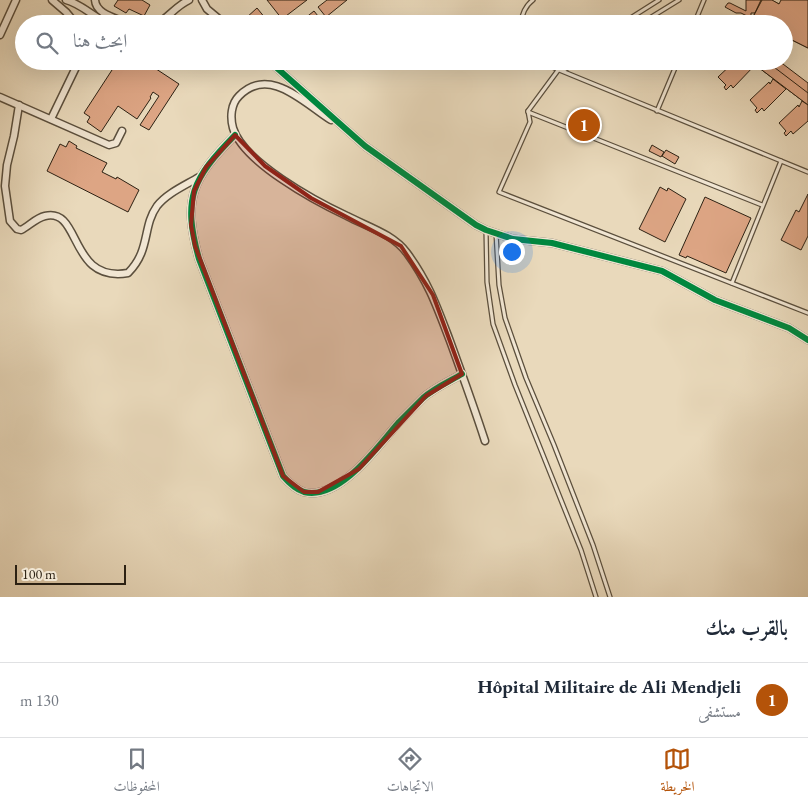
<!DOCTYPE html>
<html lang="ar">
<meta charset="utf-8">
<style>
body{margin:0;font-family:"EB Garamond",Amiri,serif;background:#f6f6f7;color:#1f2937;direction:rtl}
.scale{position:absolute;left:15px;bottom:12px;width:111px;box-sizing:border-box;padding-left:5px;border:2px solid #2c2113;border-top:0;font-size:14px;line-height:18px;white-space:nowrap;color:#2c2113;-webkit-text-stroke:4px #f1e6d3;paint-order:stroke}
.you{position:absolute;left:511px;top:251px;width:18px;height:18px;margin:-12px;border:4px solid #fff;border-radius:50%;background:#1a73e8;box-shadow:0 0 0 8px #1a73e833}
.badge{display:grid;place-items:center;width:32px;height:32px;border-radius:50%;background:#b45309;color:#fff;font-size:16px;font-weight:700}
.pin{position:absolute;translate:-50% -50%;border:2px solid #fff;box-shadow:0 1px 5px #0006}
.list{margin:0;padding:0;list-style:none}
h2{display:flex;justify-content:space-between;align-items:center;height:65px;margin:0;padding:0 20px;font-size:21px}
h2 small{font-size:16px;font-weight:400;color:#747a83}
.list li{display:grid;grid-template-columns:32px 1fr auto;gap:15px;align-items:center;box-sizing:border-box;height:75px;padding:0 20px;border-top:1px solid #e0e1e3}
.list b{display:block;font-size:19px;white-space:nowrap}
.list p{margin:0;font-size:16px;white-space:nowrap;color:#747a83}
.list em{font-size:16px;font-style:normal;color:#747a83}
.icon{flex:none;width:28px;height:28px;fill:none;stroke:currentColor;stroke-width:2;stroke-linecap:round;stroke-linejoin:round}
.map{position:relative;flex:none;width:808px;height:597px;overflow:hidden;direction:ltr}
.search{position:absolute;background:#fff;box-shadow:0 5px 20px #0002;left:15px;right:15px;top:15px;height:55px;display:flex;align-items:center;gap:12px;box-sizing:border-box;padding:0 18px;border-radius:28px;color:#747a83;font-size:19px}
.sheet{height:140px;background:#fff}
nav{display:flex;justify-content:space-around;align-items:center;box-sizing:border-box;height:70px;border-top:1px solid #e0e1e3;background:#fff;font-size:14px;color:#747a83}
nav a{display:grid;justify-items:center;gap:2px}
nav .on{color:#b45309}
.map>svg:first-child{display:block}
</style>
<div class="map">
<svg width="808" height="597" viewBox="0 0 808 597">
<rect width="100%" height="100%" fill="#e9d9bb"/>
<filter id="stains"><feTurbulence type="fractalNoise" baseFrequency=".004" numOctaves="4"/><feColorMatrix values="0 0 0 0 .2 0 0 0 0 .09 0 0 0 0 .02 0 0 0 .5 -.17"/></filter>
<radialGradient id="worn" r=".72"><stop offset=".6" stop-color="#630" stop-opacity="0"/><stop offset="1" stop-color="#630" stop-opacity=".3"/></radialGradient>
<!-- building -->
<g fill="#dda584" stroke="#2c2113">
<polygon points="118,0 142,0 150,5 144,16 129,9 126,13 114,6"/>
<polygon points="267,0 307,0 282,19"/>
<polygon points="327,0 347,0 326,17 318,7"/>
<polygon points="746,0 765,0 757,13 751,13 751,18 741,13 736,13 725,7 728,3 730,3 746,11"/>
<polygon points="761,0 771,0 791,10 787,18 808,29 808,48 784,36 784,24 761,24 752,19"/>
<polygon points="762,0 772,0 779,4 781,0 808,0 808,48 784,36 784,24 761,24 752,19"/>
<polygon points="257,8 270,24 250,24 246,18"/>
<polygon points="314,11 322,21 319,24 308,24 304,19"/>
<polygon points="102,61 144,61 179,84 149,130 140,125 159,96 153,92 150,97 151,98 137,119 118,106 101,132 87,122 90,117 84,113 112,70 101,63"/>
<polygon points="735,61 750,61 755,65 733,88 731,85 726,90 724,87 726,85 718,77"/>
<polygon points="750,61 779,61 808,83 808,105"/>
<polygon points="750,61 766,61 808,93 808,105"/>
<polygon points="773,79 786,89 764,111 762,108 757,113 755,110 757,108 750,100 769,82 770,84"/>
<polygon points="802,101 808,105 808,121 793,134 791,131 786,136 784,133 786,131 779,123 798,105 799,107"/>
<polygon points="69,141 77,146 76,148 107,163 102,172 116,179 117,177 139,190 128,212 47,171 60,144 66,147"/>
<polygon points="652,145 664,152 661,157 649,151"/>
<polygon points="666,150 679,157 675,164 662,156"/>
<polygon points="660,187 667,191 668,188 686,199 665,242 639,229"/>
<polygon points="808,194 808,236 801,250 781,240 796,210 799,212"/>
<polygon points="705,197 751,218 726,273 687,256 686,258 679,255"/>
</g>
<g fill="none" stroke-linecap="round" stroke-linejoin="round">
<!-- service casing -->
<g stroke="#5b4f3d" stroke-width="5.5">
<g id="service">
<path d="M 521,24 C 521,15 526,5 533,0"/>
<polyline points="621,24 659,0"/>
<polyline points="640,24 679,0"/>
<polyline points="694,24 704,0"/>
<polyline points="543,61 552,67 808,172"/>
<polyline points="552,67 561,61"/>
<polyline points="564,70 579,61"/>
<polyline points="528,111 530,122 499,192 808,313"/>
<polyline points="528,111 559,69"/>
<polyline points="657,111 678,61"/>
<polyline points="528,112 762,205"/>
<polyline points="486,231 487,282 493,324 515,385 581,550 596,597"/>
<polyline points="496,233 499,285 505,318 526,378 554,445 593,545 610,597"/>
<polyline points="732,283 781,161"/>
</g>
</g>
<!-- minor casing -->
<g stroke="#5b4f3d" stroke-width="9">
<g id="minor">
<polyline points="52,0 66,12 76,24"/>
<path d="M 66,0 C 82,4 94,18 110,24"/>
<path d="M 95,0 C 96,15 118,18 129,24"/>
<polyline points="202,0 207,9 225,24"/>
<path d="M 157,24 C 169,17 176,6 189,0"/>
<polyline points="0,35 16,0"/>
<polyline points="269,61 365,146 476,225 486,230 513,239 552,243 662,271 715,300 789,328 808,340"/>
<polyline points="0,97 109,145 116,143 122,131"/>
<path d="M 19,105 L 14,136 L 7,165 L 5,186 L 10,221 L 17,229 L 21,230 C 29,226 36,218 45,216 C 82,207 68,283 128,273 C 151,250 142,227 157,206 C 167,193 186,185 199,177"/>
<polyline points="51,119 79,61"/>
<path d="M 331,120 C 304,103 269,65 239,96 C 231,104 230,117 233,128 C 243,162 315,201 347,216 C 368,227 393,234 407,253 C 429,283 437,307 450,341 C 462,374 474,407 485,441"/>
<path d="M 235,135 C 192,179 182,198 199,259 L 283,476 C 289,483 295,489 304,492 C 340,501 379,445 399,422 C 407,414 415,406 423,398 C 434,388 450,381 462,374"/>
</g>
</g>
<!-- service -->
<use href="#service" stroke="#f1e6d3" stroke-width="3"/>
<!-- minor -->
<use href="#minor" stroke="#f1e6d3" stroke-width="6"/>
<!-- cycleway casing -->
<g stroke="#f1e6d3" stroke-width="9">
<g id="cycleway">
<polyline points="269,61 365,146 476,225 486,230 513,239 552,243 662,271 715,300 789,328 808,340"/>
<path d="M 235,135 C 192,179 182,198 199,259 L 283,476 C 289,483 295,489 304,492 C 340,501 379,445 399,422 C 407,414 415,406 423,398 C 434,388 450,381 462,374"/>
</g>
</g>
<!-- cycleway -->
<use href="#cycleway" stroke="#00873e" stroke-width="6"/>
</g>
<!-- marked area -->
<path fill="#8f2418" fill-opacity="0.2" stroke="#8f2418" stroke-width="4" stroke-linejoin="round" d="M 235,135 L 265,166 L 311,198 L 401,246 L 433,295 L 462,374 L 426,396 L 359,469 L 318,492 L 304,492 L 283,476 L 195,246 L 191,225 L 194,191 L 206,167 Z"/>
<rect width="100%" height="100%" filter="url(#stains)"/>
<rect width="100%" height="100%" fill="url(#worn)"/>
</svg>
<div class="scale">100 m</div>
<div class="you"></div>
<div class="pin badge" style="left:584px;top:125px">1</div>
<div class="search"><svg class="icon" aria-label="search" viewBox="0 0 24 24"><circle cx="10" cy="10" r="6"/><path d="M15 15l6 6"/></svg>ابحث هنا</div>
</div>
<section class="sheet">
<h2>بالقرب منك<small></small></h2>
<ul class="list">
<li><span class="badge">1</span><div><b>Hôpital Militaire de Ali Mendjeli</b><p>مستشفى</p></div><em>130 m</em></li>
</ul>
</section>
<nav>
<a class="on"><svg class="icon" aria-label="map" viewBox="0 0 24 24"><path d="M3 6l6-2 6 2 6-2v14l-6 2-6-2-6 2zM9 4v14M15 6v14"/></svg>الخريطة</a>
<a><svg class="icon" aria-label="directions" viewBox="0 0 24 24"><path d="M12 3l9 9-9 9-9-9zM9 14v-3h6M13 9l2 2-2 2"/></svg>الاتجاهات</a>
<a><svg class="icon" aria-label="saved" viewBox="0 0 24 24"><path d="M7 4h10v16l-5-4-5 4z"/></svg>المحفوظات</a>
</nav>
